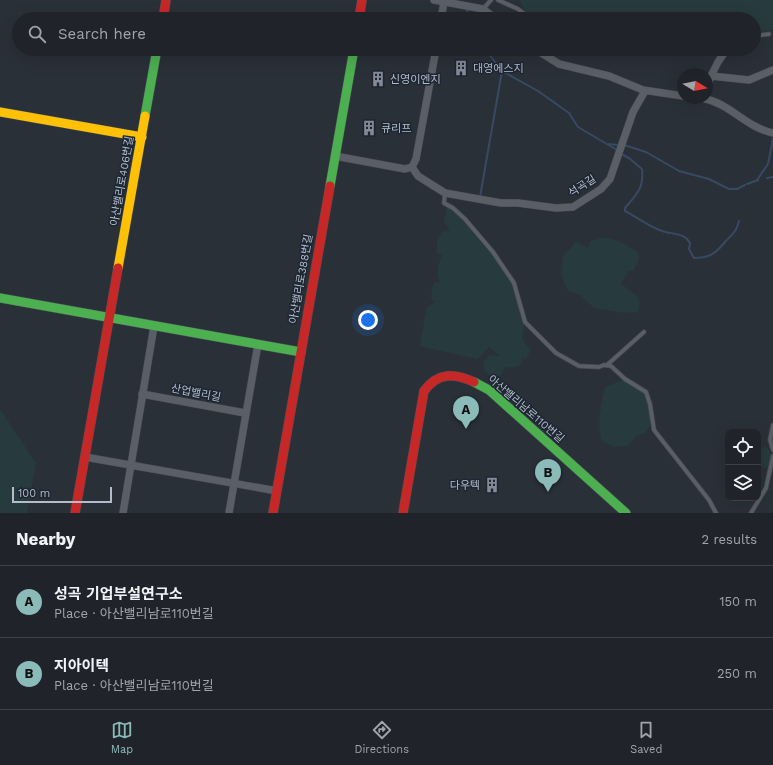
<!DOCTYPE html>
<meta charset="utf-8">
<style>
body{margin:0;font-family:"Work Sans","Noto Sans KR",sans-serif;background:#2d3036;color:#f1f3f6}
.controls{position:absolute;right:12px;bottom:12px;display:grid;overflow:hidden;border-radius:8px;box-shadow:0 4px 16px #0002}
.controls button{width:36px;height:36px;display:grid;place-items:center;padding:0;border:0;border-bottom:1px solid #3d4147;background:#20242a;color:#f1f3f6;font:20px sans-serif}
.compass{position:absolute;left:677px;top:68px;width:36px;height:36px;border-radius:50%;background:#20242a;box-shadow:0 4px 16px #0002;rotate:100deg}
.scale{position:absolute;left:12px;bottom:10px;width:100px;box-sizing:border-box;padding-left:4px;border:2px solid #b4bcc9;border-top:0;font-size:11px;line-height:14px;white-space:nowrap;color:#b4bcc9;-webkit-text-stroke:3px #1d2633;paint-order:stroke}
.you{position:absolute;left:368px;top:320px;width:14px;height:14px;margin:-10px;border:3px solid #fff;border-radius:50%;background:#1a73e8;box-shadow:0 0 0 6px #1a73e833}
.badge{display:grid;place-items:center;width:26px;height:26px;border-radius:50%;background:#8bbbb9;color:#111;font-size:13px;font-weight:700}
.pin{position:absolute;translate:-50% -33px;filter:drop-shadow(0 1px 2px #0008)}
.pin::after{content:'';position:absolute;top:21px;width:14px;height:12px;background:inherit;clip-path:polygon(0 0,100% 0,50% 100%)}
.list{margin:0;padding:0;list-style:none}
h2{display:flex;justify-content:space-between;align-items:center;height:52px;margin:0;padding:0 16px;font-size:17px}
h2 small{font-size:13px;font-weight:400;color:#a2a4a8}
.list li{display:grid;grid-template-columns:26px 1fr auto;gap:12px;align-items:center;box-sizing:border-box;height:72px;padding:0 16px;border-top:1px solid #3d4147}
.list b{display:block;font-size:15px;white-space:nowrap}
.list p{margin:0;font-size:13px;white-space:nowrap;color:#a2a4a8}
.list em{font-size:13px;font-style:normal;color:#a2a4a8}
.icon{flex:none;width:22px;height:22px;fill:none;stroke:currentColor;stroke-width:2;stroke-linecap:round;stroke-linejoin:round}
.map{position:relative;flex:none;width:773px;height:513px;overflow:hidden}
.search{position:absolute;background:#20242a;box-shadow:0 4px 16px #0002;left:12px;right:12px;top:12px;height:44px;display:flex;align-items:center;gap:10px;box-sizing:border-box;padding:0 14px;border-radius:22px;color:#a2a4a8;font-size:15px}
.sheet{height:196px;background:#20242a}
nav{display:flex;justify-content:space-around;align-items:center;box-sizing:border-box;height:56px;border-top:1px solid #3d4147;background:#20242a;font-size:11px;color:#a2a4a8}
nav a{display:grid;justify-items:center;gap:2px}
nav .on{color:#8bbbb9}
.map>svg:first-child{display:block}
</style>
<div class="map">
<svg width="773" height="513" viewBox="0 0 773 513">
<rect width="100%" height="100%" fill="#2a3038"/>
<!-- green -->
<g fill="#273a3e">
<polygon points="520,0 773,0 773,30 754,33 754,19 532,19 527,16"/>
<path d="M 447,205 L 453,208 L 480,237 L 514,283 L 525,322 L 522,337 L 525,344 L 531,350 L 526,359 L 522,358 L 520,366 L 509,368 L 505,367 L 501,375 L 493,377 L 485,372 L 483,362 L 490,355 L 500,356 L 489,347 L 477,359 L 420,346 L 427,307 L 435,302 L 431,298 L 432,288 L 435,282 L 440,283 C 436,272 438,265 442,255 L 437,253 L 437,242 L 442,232 L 450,230 L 444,223 Z"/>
<polygon points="605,237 621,242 638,252 639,259 634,270 629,270 621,284 636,295 640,301 638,312 624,313 594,308 580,295 569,291 564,284 561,271 564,254 570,250 576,241 588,248 591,241"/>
<path d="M 625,379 L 646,392 L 650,404 L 651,424 L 645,433 L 635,437 L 628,446 L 613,447 L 601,440 C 597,421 601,405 605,387 Z"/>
<polygon points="0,409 36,463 27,513 0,513"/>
<path d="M 766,447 C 773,453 773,460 767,468 L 760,467 L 758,464 L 760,448 Z"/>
</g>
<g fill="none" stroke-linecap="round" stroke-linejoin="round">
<!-- stream -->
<g stroke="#384963" stroke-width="2">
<polyline points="467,10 470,19"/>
<polyline points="485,49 502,71 538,91 569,113 578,127 617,150"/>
<polyline points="609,144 617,145"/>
<polyline points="624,145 646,152 679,171 709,179 729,189 737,189 745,185"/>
<path d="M 623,155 L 629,158 L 642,169 C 644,188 637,194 625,208 L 625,211 C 637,217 649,227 662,231 C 673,235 684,232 690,243 L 689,249 L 694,258 C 710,258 716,253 725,242 C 733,233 736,233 739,221"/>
<polyline points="767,178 773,177"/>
<polyline points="757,180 768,164 773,139"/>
<polyline points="747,184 758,180"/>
<polyline points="480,197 502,71"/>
</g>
<!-- lane casing -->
<g stroke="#484c53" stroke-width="5">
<g id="lane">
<polyline points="498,0 518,9 531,19"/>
<polyline points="483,9 491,0"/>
<polyline points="754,36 769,34"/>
<polyline points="445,193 444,203 453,208 465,219 493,252 514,283 525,322 556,353 579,366 599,367 604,365 611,366 625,379 646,392 650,404 654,430 709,500 716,513"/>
<polyline points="607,365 644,332"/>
<polyline points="773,425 770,440 773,450"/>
<polyline points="751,513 766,488 773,456"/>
</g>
</g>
<!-- street casing -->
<g stroke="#484c53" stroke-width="8">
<g id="street">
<polyline points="434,0 483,9 496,19"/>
<polyline points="441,19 444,2"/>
<polyline points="535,49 559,64 609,76 643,90 683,96"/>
<polyline points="711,76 718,62 727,49"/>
<polyline points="707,87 711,76 749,80 773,70"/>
<path d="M 702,98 C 730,103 745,127 773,133"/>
<polyline points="335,156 405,169 412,167 416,159 436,49"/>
<polyline points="412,167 418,176 445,193 501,203 518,203 556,208 573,207 601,189 610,179 633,112 645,91"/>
<polyline points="142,394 245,413"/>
<polyline points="85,457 277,491"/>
<polyline points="123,513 154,326"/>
<polyline points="229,513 258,344"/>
</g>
</g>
<!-- fast casing -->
<g stroke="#484c53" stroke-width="10">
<g id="fast">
<polyline points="145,116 157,49"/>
<polyline points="330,186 354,49"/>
<polyline points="0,298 301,352"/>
<polyline points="474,382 489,390 626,513"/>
</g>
</g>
<!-- slow casing -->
<g stroke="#484c53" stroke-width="10">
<g id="slow">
<polyline points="0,112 142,137"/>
<polyline points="118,268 145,116"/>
</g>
</g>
<!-- jam casing -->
<g stroke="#484c53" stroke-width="10">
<g id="jam">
<polyline points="163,19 166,0"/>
<polyline points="359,19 362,0"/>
<polyline points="75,513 118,268"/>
<polyline points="273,513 330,186"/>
<path d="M 403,513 L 424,391 C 438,372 454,373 474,382"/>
</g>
</g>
<!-- lane -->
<use href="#lane" stroke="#5a5e66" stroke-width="3.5"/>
<!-- street -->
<use href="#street" stroke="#5a5e66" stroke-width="7"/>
<!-- fast -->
<use href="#fast" stroke="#4caf50" stroke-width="9"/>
<!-- slow -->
<use href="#slow" stroke="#ffc107" stroke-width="9"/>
<!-- jam -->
<use href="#jam" stroke="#c62828" stroke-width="9"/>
</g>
<!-- icons -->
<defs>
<g id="building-bare" transform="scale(1.2)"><path d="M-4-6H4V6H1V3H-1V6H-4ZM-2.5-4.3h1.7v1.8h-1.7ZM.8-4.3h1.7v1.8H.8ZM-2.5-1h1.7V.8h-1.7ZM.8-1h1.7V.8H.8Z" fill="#848b96" stroke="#1d2633" stroke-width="2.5" paint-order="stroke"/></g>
</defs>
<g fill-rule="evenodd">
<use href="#building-bare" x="461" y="68"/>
<use href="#building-bare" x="378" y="79"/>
<use href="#building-bare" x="369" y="128"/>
<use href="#building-bare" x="492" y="485"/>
</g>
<g text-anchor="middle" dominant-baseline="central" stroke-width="3" stroke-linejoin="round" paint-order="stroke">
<!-- poi labels -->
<g font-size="11" fill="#b4bcc9" stroke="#1d2633" text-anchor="start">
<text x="473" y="68">대영에스지</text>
<text x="390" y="79">신영이엔지</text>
<text x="381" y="128">큐리프</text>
<text x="480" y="485" text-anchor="end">다우텍</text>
</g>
<!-- street labels -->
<g font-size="11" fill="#b4bcc9" stroke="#1d2633">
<text transform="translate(122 181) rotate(-80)">아산밸리로406번길</text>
<text transform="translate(582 186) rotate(-33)">석곡길</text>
<text transform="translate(301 279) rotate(-80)">아산밸리로388번길</text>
<text transform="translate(196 393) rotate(11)">산업밸리길</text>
<text transform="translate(526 409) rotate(41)">아산밸리남로110번길</text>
</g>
</g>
</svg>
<div class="controls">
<button><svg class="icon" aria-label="locate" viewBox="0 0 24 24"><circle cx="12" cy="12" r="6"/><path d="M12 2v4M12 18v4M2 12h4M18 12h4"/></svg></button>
<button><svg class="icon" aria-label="layers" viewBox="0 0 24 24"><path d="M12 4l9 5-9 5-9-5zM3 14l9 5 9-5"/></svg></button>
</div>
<svg class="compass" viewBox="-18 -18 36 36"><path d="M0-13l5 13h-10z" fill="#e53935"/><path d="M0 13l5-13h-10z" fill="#a2a4a8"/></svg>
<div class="scale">100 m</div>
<div class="you"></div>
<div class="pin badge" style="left:466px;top:429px">A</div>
<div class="pin badge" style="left:548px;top:492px">B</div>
<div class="search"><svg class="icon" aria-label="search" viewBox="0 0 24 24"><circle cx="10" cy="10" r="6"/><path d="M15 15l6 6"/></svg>Search here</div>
</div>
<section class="sheet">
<h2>Nearby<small>2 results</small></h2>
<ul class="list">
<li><span class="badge">A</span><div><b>성곡 기업부설연구소</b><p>Place · 아산밸리남로110번길</p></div><em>150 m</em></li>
<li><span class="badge">B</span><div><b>지아이텍</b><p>Place · 아산밸리남로110번길</p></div><em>250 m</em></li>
</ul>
</section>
<nav>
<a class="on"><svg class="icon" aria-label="map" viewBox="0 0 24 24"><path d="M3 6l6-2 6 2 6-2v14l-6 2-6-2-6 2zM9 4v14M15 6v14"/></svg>Map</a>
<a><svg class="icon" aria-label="directions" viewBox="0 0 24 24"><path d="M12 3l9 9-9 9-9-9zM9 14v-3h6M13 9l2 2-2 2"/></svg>Directions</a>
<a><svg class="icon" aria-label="saved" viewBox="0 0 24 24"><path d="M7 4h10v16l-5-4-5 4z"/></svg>Saved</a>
</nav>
